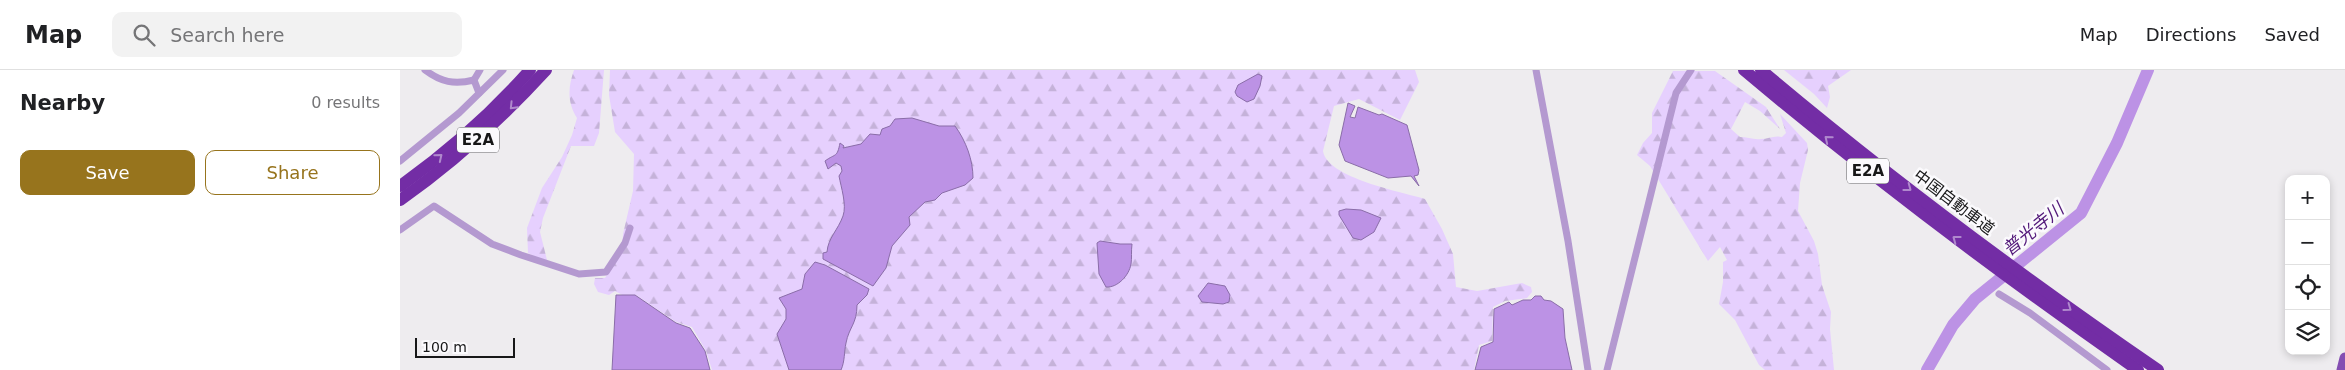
<!DOCTYPE html>
<meta charset="utf-8">
<style>
body{margin:0;font-family:"DejaVu Sans","Noto Sans JP",sans-serif;background:#f2f2f2;color:#202124}
.controls{position:absolute;right:15px;bottom:15px;display:grid;overflow:hidden;border-radius:10px;box-shadow:0 2px 8px #0003}
.controls button{width:45px;height:45px;display:grid;place-items:center;padding:0;border:0;border-bottom:1px solid #e0e0e0;background:#fff;color:#202124;font:25px sans-serif}
.scale{position:absolute;left:15px;bottom:12px;width:100px;box-sizing:border-box;padding-left:5px;border:2px solid #171718;border-top:0;font-size:14px;line-height:18px;white-space:nowrap;color:#171718;-webkit-text-stroke:4px #fbfafd;paint-order:stroke}
.list{margin:0;padding:0;list-style:none}
h2{display:flex;justify-content:space-between;align-items:center;height:65px;margin:0;padding:0 20px;font-size:21px}
h2 small{font-size:16px;font-weight:400;color:#757577}
.actions{display:flex;gap:10px;padding:15px 20px}
.actions a{flex:1;padding:11px 0;border:1px solid #97741d;border-radius:10px;text-align:center;font-size:18px;color:#97741d}
.actions .main{background:#97741d;color:#fff}
.icon{flex:none;width:28px;height:28px;fill:none;stroke:currentColor;stroke-width:2;stroke-linecap:round;stroke-linejoin:round}
.map{position:relative;flex:none;width:1945px;height:300px;overflow:hidden}
header{display:flex;align-items:center;gap:30px;box-sizing:border-box;height:70px;padding:0 25px;background:#fff;border-bottom:1px solid #e0e0e0}
header strong{font-size:24px}
nav{display:flex;gap:28px;margin-inline-start:auto;font-size:18px}
.search{width:350px;height:45px;background:#f2f2f2;display:flex;align-items:center;gap:12px;box-sizing:border-box;padding:0 18px;border-radius:10px;color:#757577;font-size:19px}
main{display:flex}
aside{flex:1;background:#fff}
.map>svg:first-child{display:block}
</style>
<header>
<strong>Map</strong>
<div class="search"><svg class="icon" aria-label="search" viewBox="0 0 24 24"><circle cx="10" cy="10" r="6"/><path d="M15 15l6 6"/></svg>Search here</div>
<nav><a>Map</a><a>Directions</a><a>Saved</a></nav>
</header>
<main>
<aside>
<h2>Nearby<small>0 results</small></h2>
<ul class="list">
</ul>
<div class="actions"><a class="main">Save</a><a>Share</a></div>
</aside>
<div class="map">
<svg width="1945" height="300" viewBox="0 0 1945 300">
<defs>
<pattern id="forest-firs" width="22" height="20" patternUnits="userSpaceOnUse" patternTransform="scale(1.25)"><rect width="22" height="20" fill="#e6d0fe"/><path d="M5 1l3.5 6h-7zM16 11l3.5 6h-7z" fill="#c5b2d9"/></pattern>
</defs>
<rect width="100%" height="100%" fill="#eeecef"/>
<!-- forest -->
<g fill="url(#forest-firs)">
<path d="M 174,0 L 204,0 L 199,63 L 194,76 L 171,76 L 143,148 L 140,162 L 147,190 L 139,189 L 128,183 L 127,158 L 142,118 L 162,87 L 172,65 L 177,48 C 167,32 168,17 174,0 Z"/>
<path d="M 210,0 L 1015,0 L 1019,12 L 1000,50 L 959,29 L 934,36 L 923,81 C 927,108 1002,122 1025,129 L 1042,159 L 1053,184 L 1056,217 L 1077,221 L 1122,213 L 1131,217 L 1132,222 L 1127,228 L 1105,231 L 1093,237 L 1092,271 L 1079,275 L 1074,300 L 312,300 L 306,281 L 292,257 L 276,252 L 236,225 L 224,226 L 215,221 L 209,225 L 198,222 L 194,214 L 195,208 L 205,208 L 222,182 L 223,164 L 233,121 L 234,84 L 215,62 L 209,25 Z"/>
<polygon points="1384,0 1451,0 1428,16 1430,27 1427,38 1414,24"/>
<path d="M 1273,1 L 1315,1 L 1366,37 L 1380,59 L 1360,41 L 1345,32 L 1331,59 L 1340,67 C 1347,67 1354,70 1361,69 C 1368,69 1374,65 1382,67 L 1386,63 L 1380,44 L 1407,73 L 1408,80 L 1400,113 L 1398,141 L 1414,171 L 1418,184 L 1422,215 L 1431,242 L 1430,259 L 1434,300 L 1365,300 L 1359,295 L 1335,250 L 1319,234 L 1323,212 L 1323,192 L 1327,190 L 1320,177 L 1308,191 L 1250,96 L 1237,85 L 1243,73 L 1252,63 L 1252,43 Z"/>
</g>
<!-- water -->
<g fill="#bc92e5" stroke="#8a6da8">
<polygon points="858,4 862,6 860,16 854,29 847,32 837,26 835,22 838,15"/>
<polygon points="948,33 955,36 950,47 955,48 958,37 979,45 982,44 1007,55 1019,100 1018,105 1014,106 1019,116 1011,106 988,108 945,91 939,75"/>
<path d="M 512,48 L 539,56 L 555,56 C 566,71 573,90 573,108 L 565,115 L 542,123 L 535,130 L 525,132 L 509,147 L 510,155 L 492,176 L 486,198 L 473,216 L 423,189 L 423,183 L 427,182 C 428,168 438,160 443,146 C 447,135 441,117 439,106 L 442,101 L 441,96 L 436,93 L 428,99 L 425,91 C 436,83 437,88 440,73 L 444,76 L 443,78 L 461,74 L 470,64 L 480,65 L 482,59 L 490,56 L 495,49 Z"/>
<polygon points="946,139 961,140 981,148 974,162 961,170 953,168 939,145 939,141"/>
<path d="M 700,171 L 720,174 L 732,174 C 731,181 732,188 731,194 C 729,206 717,218 706,217 L 699,204 L 697,173 Z"/>
<path d="M 415,192 L 425,195 L 469,219 L 467,225 L 457,235 C 457,254 449,257 446,273 C 444,282 445,291 441,300 L 389,300 L 377,264 L 386,249 L 386,239 L 379,228 L 402,219 L 405,204 Z"/>
<polygon points="808,213 825,216 830,225 829,232 823,234 802,232 798,226"/>
<polygon points="216,225 235,225 276,253 290,258 305,281 310,300 212,300"/>
<polygon points="1135,226 1141,226 1144,230 1151,231 1163,239 1165,268 1172,300 1075,300 1081,277 1093,272 1094,239 1109,232 1112,235 1123,230 1131,230"/>
</g>
<g fill="none" stroke-linecap="round" stroke-linejoin="round">
<!-- river -->
<polyline stroke="#bc92e5" stroke-width="12" points="1527,300 1553,255 1575,229 1681,143 1717,73 1748,0"/>
<!-- street -->
<g stroke="#b499d0" stroke-width="7">
<path d="M 25,0 C 41,12 54,15 74,10 L 79,23"/>
<polyline points="1136,0 1168,171 1188,300"/>
<polyline points="74,10 80,0"/>
<polyline points="0,91 59,43 103,0"/>
<polyline points="0,160 34,136 92,174 121,185 179,204 206,202 225,173 230,158"/>
<polyline points="1599,224 1630,243 1707,300"/>
<polyline points="1207,300 1276,23 1291,0"/>
</g>
<!-- primary -->
<polyline stroke="#844eb2" stroke-width="11" points="1942,300 1945,288"/>
<!-- highway -->
<g stroke="#732da5" stroke-width="12">
<path d="M 1344,0 C 1470,106 1602,205 1738,300"/>
<path d="M 1361,0 C 1488,107 1621,206 1758,300"/>
<path d="M 0,116 C 48,82 91,44 130,0"/>
<path d="M 0,130 C 55,92 101,49 146,0"/>
</g>
</g>
<!-- one-way arrows -->
<defs><path id="oneway-chevron" d="M-2-3.5L2.5 0L-2 3.5" fill="none" stroke-width="1.6" stroke-linecap="round" stroke-linejoin="round" transform="scale(1.25)"/></defs>
<g stroke="#b089cd">
<use href="#oneway-chevron" transform="translate(113 36) rotate(134)"/>
<use href="#oneway-chevron" transform="translate(1428 69) rotate(-141)"/>
<use href="#oneway-chevron" transform="translate(39 87) rotate(-39)"/>
<use href="#oneway-chevron" transform="translate(1508 118) rotate(37)"/>
<use href="#oneway-chevron" transform="translate(1556 169) rotate(-143)"/>
<use href="#oneway-chevron" transform="translate(1668 238) rotate(36)"/>
</g>
<g text-anchor="middle" dominant-baseline="central" stroke-width="5" stroke-linejoin="round" paint-order="stroke">
<!-- shield labels -->
<g fill="#fbfafd" stroke="#5b5b5d" stroke-width="1">
<rect x="57" y="57.5" width="42" height="25" rx="4"/>
<rect x="1447" y="88.5" width="42" height="25" rx="4"/>
</g>
<g font-size="15" font-weight="bold" fill="#171718">
<text x="78" y="70">E2A</text>
<text x="1468" y="101">E2A</text>
</g>
<!-- street labels -->
<g font-size="16" fill="#171718" stroke="#fbfafd">
<text transform="translate(1554 132) rotate(37)">中国自動車道</text>
</g>
<!-- water labels -->
<g font-size="18" font-style="italic" fill="#521879" stroke="#fbfafd">
<text transform="translate(1633 159) rotate(-39)">普光寺川</text>
</g>
</g>
</svg>
<div class="controls">
<button>+</button>
<button>−</button>
<button><svg class="icon" aria-label="locate" viewBox="0 0 24 24"><circle cx="12" cy="12" r="6"/><path d="M12 2v4M12 18v4M2 12h4M18 12h4"/></svg></button>
<button><svg class="icon" aria-label="layers" viewBox="0 0 24 24"><path d="M12 4l9 5-9 5-9-5zM3 14l9 5 9-5"/></svg></button>
</div>
<div class="scale">100 m</div>
</div>
</main>
